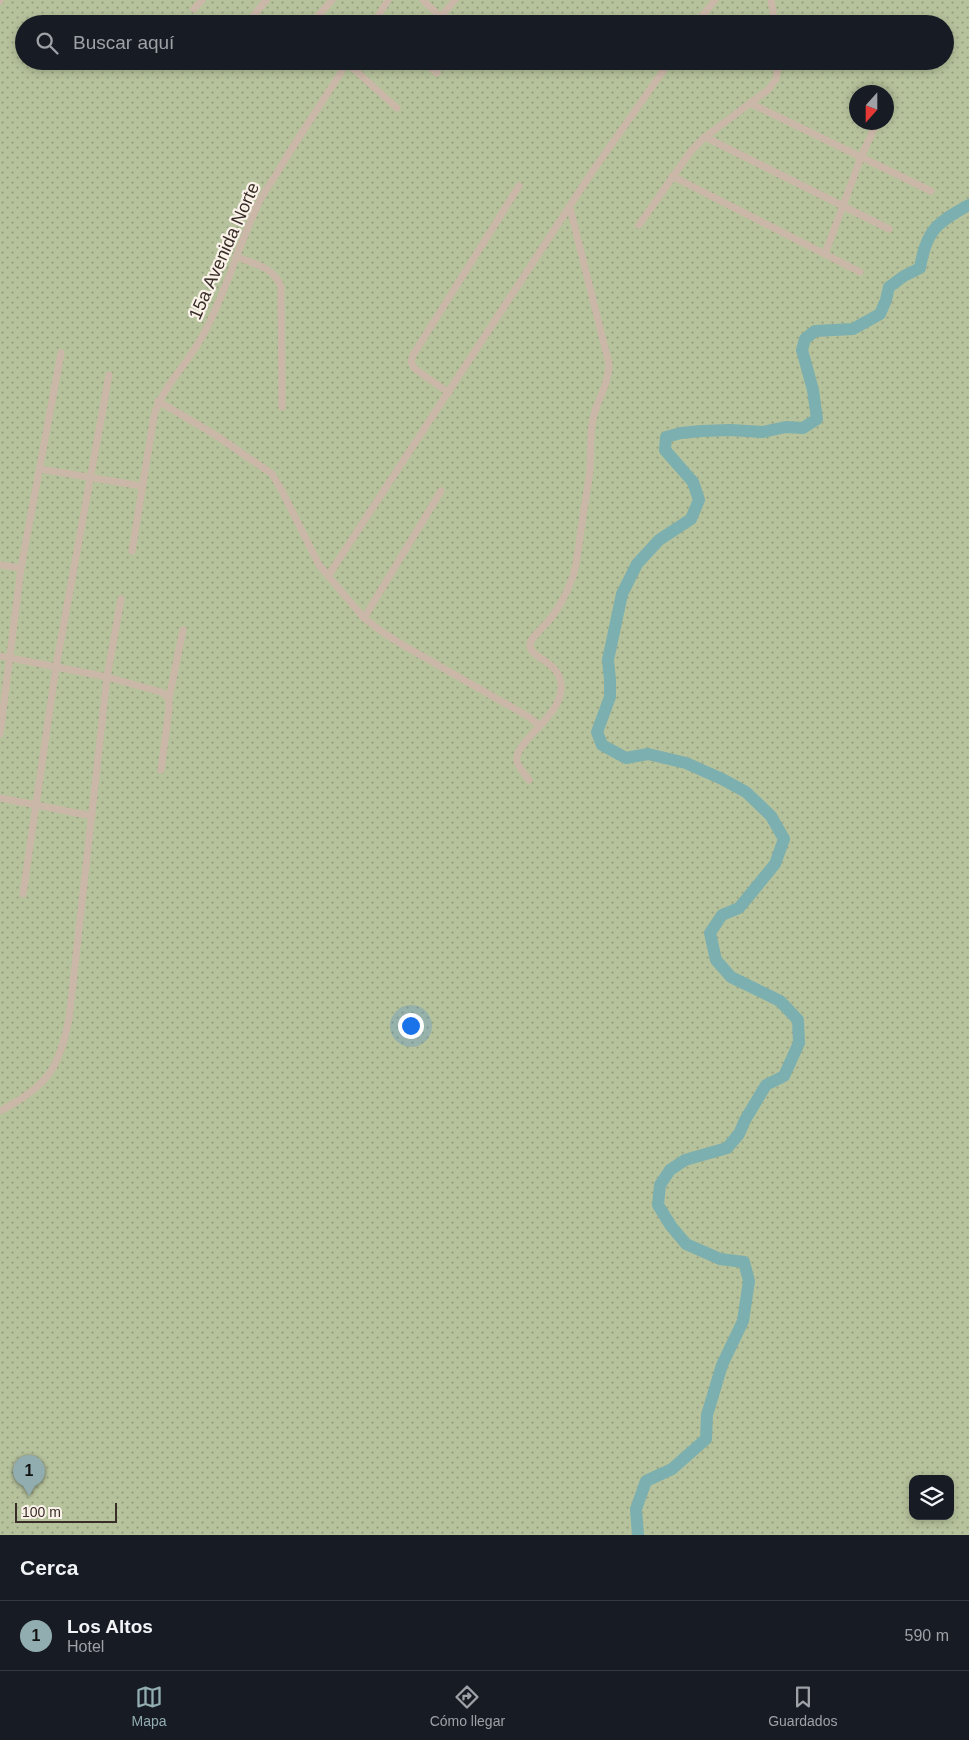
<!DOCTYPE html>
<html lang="es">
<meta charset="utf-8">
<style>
body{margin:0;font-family:Arial,sans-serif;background:#20242c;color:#f1f3f6}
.controls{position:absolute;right:15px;bottom:15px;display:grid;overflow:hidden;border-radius:10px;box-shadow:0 2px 8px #0003}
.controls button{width:45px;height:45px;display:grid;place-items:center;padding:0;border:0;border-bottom:1px solid #363941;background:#171b24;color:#f1f3f6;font:25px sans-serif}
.compass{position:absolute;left:849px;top:85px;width:45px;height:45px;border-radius:50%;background:#171b24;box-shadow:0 2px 8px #0003;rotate:201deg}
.scale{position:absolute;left:15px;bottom:12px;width:102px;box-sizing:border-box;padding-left:5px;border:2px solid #382d28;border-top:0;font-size:14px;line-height:18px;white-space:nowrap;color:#382d28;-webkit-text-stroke:4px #faf2e9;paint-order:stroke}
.you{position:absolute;left:410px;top:1025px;width:18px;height:18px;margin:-12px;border:4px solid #fff;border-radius:50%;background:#1a73e8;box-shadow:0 0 0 8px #1a73e833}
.badge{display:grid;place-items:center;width:32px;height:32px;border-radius:50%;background:#92adb0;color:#111;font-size:16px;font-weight:700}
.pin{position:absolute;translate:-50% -41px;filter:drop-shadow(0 1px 2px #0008)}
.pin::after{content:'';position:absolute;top:26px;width:18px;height:15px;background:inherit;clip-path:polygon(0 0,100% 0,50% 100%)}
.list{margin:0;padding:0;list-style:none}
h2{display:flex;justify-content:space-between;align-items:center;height:65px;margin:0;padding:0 20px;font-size:21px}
h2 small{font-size:16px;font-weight:400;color:#9ea1a6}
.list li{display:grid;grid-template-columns:32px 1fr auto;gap:15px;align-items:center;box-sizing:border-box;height:70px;padding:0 20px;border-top:1px solid #363941}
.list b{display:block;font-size:19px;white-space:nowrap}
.list p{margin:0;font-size:16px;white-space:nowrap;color:#9ea1a6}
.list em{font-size:16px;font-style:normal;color:#9ea1a6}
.icon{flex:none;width:28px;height:28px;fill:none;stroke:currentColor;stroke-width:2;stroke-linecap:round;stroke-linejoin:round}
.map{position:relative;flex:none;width:969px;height:1535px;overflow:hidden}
.search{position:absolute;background:#171b24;box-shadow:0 2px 8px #0003;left:15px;right:15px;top:15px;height:55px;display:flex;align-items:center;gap:12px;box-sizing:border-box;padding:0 18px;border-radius:28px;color:#9ea1a6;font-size:19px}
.sheet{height:135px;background:#171b24}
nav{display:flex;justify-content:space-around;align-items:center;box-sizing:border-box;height:70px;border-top:1px solid #363941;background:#171b24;font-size:14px;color:#9ea1a6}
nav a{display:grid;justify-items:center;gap:2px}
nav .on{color:#92adb0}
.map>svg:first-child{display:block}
</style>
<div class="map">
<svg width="969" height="1535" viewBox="0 0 969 1535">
<defs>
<pattern id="park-dots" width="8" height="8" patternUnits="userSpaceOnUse" patternTransform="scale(1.25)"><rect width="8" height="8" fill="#b6c29c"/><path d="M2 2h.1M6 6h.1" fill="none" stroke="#959e7f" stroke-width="1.8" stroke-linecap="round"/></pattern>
</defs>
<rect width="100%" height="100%" fill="#f3e8dd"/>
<!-- park -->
<path fill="url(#park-dots)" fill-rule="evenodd" d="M 0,0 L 969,0 L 969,1535 L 0,1535 ZM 24,24 L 945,24 L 945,61 L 24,61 ZM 856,92 L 886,92 L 886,122 L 856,122 ZM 913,1479 L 950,1479 L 950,1516 L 913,1516 Z"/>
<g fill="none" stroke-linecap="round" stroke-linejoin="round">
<!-- river -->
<path stroke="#7bafb0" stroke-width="12" d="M 638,1535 L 636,1509 L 646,1481 L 672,1469 L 706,1439 L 707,1415 L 722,1365 L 743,1321 L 749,1281 L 744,1262 L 720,1259 L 686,1244 L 671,1226 L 658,1205 L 660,1185 L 670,1170 L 685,1160 L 727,1148 L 739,1134 L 745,1120 L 766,1085 L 784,1076 L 799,1043 L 798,1020 L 780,1001 L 731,977 L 716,960 L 710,933 L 722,915 L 739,908 L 775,864 L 784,839 L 771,816 L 746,792 L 722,779 L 686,763 L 648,754 L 626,758 L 602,745 L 597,732 L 610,697 L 610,680 L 608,660 L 622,594 L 637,564 L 659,540 L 691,519 L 699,500 L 693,482 L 665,450 L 666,437 L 681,433 L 702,431 L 730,430 L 763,432 L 786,427 L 803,428 L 817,419 L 813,390 L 802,350 L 805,339 L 815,331 L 853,329 L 880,314 L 886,300 L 889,287 L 904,276 L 920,268 C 926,231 936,223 969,205"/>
<!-- minor -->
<g stroke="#cbb7a8" stroke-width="7">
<polyline points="423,0 448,24"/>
<polyline points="771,0 775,24"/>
<polyline points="0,1 0,0"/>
<polyline points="194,9 202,0"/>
<polyline points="441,16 455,0"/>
<polyline points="247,24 266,0"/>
<polyline points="311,24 332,0"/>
<polyline points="373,24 388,0"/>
<polyline points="696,24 715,0"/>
<polyline points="423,61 437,73"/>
<polyline points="347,63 397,108"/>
<polyline points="750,103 931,191"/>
<polyline points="705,137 889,229"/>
<polyline points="672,176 860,272"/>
<polyline points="639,225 691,151 705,137 768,90 776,79 779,61"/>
<polyline points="825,254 861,157 877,122"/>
<path d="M 237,257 C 255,264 275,268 281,287 L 282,407"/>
<polyline points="449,393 415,369 411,362 413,355 519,186"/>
<polyline points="158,401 217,436 272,474 282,491 319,565 364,618 381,631 401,644 529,717 540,726"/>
<polyline points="40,469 142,486"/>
<path d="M 132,551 L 154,416 C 163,385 188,364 203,335 C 226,293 238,246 259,202 C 264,192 271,183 277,173 C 299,135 325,99 348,61"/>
<polyline points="0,565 21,568"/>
<polyline points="328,576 592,172 670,61"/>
<polyline points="364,618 441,491"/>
<polyline points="0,656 107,677 161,692 169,698 169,709 161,770"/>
<polyline points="169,698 183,630"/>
<polyline points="0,734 21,568 61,353"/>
<path d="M 529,780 C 525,774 518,767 517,761 C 514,741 561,717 561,688 C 562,660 529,659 530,645 C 530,639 538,632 543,627 C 556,614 567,594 573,576 C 578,559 579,541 582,523 C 584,505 589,486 590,467 C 591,453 590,439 592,425 C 594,404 609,386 609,364 L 570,208"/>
<polyline points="0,798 92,816"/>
<polyline points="23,894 56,667 109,375"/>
<path d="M 0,1111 C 46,1087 59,1070 69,1019 L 107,677 L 121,599"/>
</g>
</g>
<g text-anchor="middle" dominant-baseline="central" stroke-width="4.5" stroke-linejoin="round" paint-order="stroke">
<!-- street labels -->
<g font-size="18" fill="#382d28" stroke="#faf2e9">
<text transform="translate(224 251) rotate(-66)">15a Avenida Norte</text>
</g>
</g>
</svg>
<div class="controls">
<button><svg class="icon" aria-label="layers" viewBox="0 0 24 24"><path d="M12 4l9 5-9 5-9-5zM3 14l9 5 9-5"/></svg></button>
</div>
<svg class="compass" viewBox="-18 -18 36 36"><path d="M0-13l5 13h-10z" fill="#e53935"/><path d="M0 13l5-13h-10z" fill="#9ea1a6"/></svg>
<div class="scale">100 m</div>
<div class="you"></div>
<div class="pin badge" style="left:29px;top:1496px">1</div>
<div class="search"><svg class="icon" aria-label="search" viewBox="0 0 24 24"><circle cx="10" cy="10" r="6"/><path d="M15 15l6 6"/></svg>Buscar aquí</div>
</div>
<section class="sheet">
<h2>Cerca<small></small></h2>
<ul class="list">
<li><span class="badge">1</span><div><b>Los Altos</b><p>Hotel</p></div><em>590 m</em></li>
</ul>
</section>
<nav>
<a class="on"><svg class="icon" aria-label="map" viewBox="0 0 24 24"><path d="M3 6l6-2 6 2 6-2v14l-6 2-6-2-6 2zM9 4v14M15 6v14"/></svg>Mapa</a>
<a><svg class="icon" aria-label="directions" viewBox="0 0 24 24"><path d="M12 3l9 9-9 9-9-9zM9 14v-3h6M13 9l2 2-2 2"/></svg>Cómo llegar</a>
<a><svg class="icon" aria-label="saved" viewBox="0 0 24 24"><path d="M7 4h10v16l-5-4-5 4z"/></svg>Guardados</a>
</nav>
